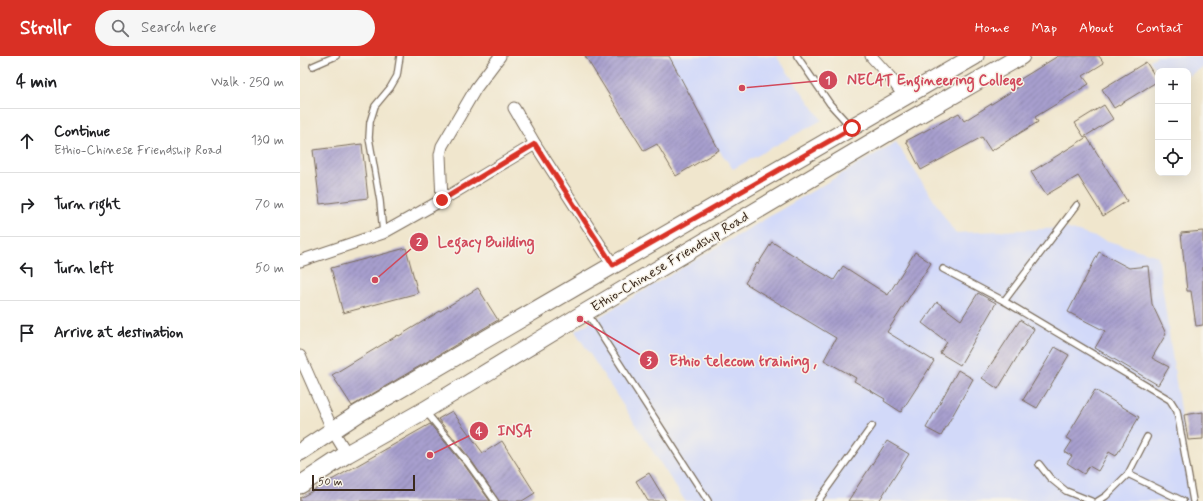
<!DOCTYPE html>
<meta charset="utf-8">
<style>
body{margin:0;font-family:Mynerve,sans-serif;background:#f6f6f6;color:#202124}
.controls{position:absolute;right:12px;top:12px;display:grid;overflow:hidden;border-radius:8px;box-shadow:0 4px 16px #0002}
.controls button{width:36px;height:36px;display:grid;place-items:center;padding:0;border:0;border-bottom:1px solid #e0e0e0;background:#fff;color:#202124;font:20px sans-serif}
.scale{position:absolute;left:12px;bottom:10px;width:103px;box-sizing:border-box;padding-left:4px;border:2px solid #3b2a1e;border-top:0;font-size:11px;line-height:14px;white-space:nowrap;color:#3b2a1e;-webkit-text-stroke:3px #f7f3e8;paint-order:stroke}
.stop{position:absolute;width:12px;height:12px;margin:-9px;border:3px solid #d93025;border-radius:50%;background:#fff}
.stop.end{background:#d93025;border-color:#fff;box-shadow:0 1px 4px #0008}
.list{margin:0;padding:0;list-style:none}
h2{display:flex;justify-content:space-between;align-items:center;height:52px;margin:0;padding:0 16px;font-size:17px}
h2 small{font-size:13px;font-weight:400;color:#757577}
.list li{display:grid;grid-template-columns:26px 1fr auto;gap:12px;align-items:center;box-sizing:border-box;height:64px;padding:0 16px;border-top:1px solid #e0e0e0}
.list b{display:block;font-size:15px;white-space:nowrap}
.list p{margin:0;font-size:13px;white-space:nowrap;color:#757577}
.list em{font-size:13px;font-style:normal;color:#757577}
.icon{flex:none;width:22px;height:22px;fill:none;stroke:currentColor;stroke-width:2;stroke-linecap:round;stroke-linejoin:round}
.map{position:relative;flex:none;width:903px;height:445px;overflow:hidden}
header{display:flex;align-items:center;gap:24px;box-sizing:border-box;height:56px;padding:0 20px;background:#d93025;color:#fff}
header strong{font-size:19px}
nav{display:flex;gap:22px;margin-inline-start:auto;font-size:14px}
.search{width:280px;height:36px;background:#f6f6f6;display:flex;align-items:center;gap:10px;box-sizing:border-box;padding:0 14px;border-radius:22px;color:#757577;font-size:15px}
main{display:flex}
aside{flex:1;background:#fff}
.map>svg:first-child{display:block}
</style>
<header>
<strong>Strollr</strong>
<div class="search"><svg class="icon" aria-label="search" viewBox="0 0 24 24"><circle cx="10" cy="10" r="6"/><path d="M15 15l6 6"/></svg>Search here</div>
<nav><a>Home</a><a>Map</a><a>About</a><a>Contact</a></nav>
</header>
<main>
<aside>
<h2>4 min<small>Walk · 250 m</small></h2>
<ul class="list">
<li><svg class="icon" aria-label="ahead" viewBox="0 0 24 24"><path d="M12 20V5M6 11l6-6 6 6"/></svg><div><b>Continue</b><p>Ethio-Chinese Friendship Road</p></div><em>130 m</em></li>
<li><svg class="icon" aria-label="right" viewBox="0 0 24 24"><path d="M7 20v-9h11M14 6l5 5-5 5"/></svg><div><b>Turn right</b></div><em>70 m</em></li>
<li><svg class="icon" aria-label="left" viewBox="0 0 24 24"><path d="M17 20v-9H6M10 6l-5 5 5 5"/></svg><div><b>Turn left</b></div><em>50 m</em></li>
<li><svg class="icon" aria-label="arrive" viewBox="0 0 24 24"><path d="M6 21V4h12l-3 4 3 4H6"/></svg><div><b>Arrive at destination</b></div></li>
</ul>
</aside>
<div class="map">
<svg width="903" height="445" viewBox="0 0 903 445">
<defs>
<pattern id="building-hatch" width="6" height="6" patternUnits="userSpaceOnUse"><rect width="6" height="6" fill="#a79fce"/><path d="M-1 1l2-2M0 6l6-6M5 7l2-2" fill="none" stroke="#8982a7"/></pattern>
</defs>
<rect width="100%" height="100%" fill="#f7f3e8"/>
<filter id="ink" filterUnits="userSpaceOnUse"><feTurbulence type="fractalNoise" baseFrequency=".025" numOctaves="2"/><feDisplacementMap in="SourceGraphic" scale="8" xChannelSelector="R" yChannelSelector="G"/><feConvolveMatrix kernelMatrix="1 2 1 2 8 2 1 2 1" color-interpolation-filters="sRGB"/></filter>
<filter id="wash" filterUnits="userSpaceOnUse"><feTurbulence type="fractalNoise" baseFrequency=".012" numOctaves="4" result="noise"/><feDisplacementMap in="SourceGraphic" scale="16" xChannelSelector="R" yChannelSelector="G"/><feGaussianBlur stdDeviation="0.9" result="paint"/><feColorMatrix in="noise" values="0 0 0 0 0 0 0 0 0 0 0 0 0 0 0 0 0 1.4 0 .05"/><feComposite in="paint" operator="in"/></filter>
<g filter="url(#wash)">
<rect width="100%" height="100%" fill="#f0e6cd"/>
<!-- built -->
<g fill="#d2d9f9">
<polygon points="369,0 476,0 522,64 433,113 419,94"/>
<polygon points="857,0 903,0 903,11 888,20 888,15 858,15 858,18 850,4"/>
<polygon points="596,86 655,177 765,172 858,200 893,445 385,445 275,275"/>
</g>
<g id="blocks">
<!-- building -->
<g fill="url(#building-hatch)">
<polygon points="285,0 369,0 419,94 376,120 357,88 344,95"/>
<polygon points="758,0 799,0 804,7 783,20 789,28 735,61 738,66 691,95 682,81 621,114 606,85 659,57 664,65 722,29 719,24"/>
<polygon points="846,6 858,25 814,52 802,33"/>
<polygon points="804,49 813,63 784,81 775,67"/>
<polygon points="787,81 827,145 803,160 778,120 746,139 731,116"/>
<polygon points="62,88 68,142 20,148 13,94"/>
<polygon points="903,175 903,269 896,270 891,235 887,235 881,177"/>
<polygon points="472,186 534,224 543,210 588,239 615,196 631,207 587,276 634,305 601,356 584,345 585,343 554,325 556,322 524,304 536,282 445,227 457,207 458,208"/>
<polygon points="106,192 118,237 43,257 31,212"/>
<polygon points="799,196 829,212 848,210 852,248 866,278 852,302 869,311 858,329 795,292 805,275 768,256"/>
<polygon points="178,232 198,264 52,350 32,319 98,279 99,280"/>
<polygon points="678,237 696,247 660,309 640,297 647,286 622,267 637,246 661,264"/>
<polygon points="720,264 734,273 698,333 682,322"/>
<polygon points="755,291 769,299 737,352 723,344"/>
<polygon points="658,314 673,323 641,380 626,372"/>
<polygon points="795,334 839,361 816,400 809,396 798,415 789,410 784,418 767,407 772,400 765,396 772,385 766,382"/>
<polygon points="152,355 183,397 202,385 235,437 222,445 199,445 171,404 138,363"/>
<polygon points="903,356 903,383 888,384 884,359"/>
<polygon points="130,368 165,410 190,445 0,445 0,442"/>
<polygon points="587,385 609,398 579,445 548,445"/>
<polygon points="349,417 366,445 348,445 336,425"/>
</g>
</g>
</g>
<g filter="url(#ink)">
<use href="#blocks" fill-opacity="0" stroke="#7a6c5b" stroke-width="1"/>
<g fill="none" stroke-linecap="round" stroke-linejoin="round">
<!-- lane casing -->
<g stroke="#7a6c5b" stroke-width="8">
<g id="lane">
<polyline points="497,0 530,48 550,70"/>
<polyline points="13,10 36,0"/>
<polyline points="83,177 80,145 69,82 70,66 75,50 90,32 97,20 100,0"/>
<polyline points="643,213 704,245 870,344 877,355 893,445"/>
<polyline points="704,245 777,149"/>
<polyline points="287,257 408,445"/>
<polyline points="126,356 168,407 195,445"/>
<polyline points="847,381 828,418 883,445"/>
<polyline points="739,408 750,422 766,435 791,445"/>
<polyline points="518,445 572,370"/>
<polyline points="798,445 806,440 828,418"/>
</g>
</g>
<!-- street casing -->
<g stroke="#7a6c5b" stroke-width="13">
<g id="street">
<polyline points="571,0 589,20 605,41"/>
<polyline points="214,52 235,88 313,209"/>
<polyline points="142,144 140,99 142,90 176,32 200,0"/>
<polyline points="0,205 83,177 142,144 235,88"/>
<polyline points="0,300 33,375 47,398"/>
</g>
</g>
<!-- primary casing -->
<g stroke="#7a6c5b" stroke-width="19">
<g id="primary">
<polyline points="0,396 59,357 277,230 675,0"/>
<polyline points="0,429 47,398 125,354 286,256 594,73 721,0"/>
</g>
</g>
<!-- lane -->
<use href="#lane" stroke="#fff" stroke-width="5.5"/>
<!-- street -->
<use href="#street" stroke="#fff" stroke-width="11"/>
<!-- primary -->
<use href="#primary" stroke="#fff" stroke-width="17"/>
</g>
</g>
<g fill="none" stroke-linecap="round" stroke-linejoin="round" filter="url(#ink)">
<!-- route -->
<polyline stroke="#d93025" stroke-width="5" points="142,144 235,88 313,209 552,72"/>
</g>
<g text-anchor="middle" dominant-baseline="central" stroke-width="3" stroke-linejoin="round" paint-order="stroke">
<!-- street labels -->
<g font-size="14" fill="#3b2a1e" stroke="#f7f3e8">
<text transform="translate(370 206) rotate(-31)">Ethio-Chinese Friendship Road</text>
</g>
</g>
<!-- callouts -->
<path fill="none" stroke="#d1495b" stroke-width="1.5" d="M442 32L528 24M75 224L119 186M280 263L349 304M130 399L179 375"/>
<g fill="#d1495b" stroke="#f7f3e8" stroke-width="1.5">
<circle cx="442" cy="32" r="4"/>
<circle cx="75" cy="224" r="4"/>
<circle cx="280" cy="263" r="4"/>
<circle cx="130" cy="399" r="4"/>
<circle cx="528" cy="24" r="10"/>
<circle cx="119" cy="186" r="10"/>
<circle cx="349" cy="304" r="10"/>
<circle cx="179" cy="375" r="10"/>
</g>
<g font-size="12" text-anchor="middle" font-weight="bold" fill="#fff">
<text x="528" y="28">1</text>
<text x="119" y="190">2</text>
<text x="349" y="309">3</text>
<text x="179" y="379">4</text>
</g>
<g font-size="15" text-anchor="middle" font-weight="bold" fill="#d1495b" stroke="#f7f3e8" stroke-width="3" stroke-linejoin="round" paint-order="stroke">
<text x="635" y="29">NECAT Engineering College</text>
<text x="186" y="191">Legacy Building</text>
<text x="443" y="310">Ethio telecom training ,</text>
<text x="215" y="380">INSA</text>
</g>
</svg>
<div class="controls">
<button>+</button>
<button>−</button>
<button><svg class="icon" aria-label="locate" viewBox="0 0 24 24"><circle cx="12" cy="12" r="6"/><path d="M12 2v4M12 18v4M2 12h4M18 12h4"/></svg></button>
</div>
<div class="scale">50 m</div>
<div class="stop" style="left:552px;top:72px"></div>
<div class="stop end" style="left:142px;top:144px"></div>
</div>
</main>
